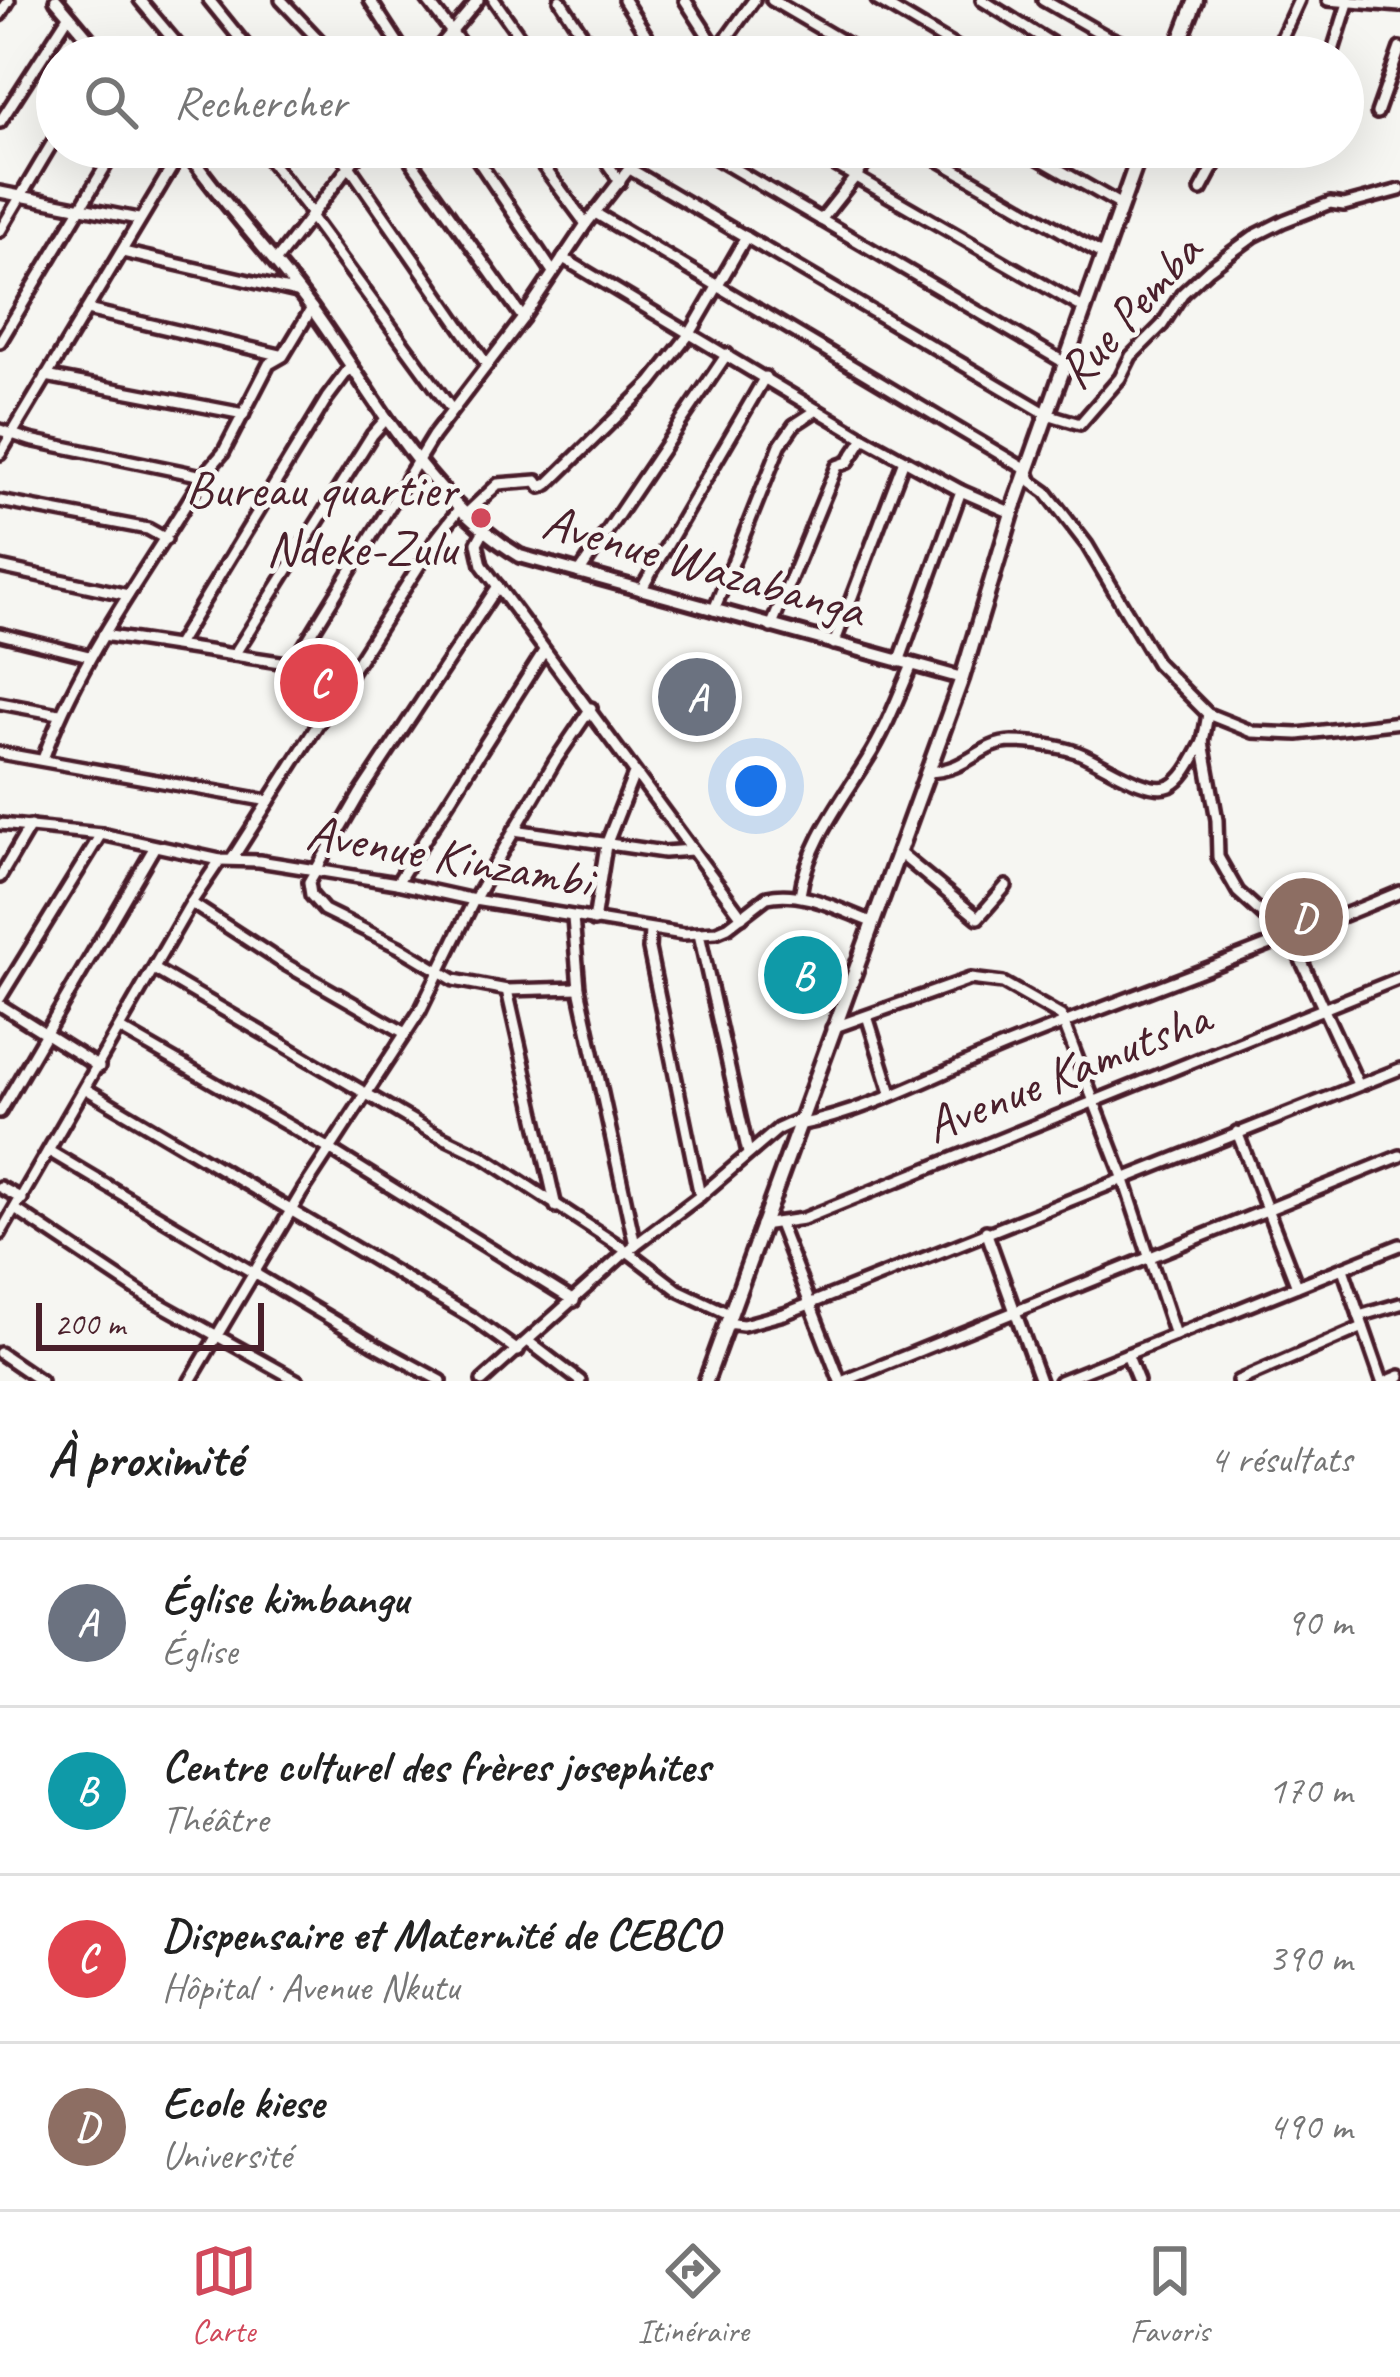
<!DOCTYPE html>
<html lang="fr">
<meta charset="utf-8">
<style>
body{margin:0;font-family:Caveat,sans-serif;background:#f6f6f6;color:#222}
.scale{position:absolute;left:36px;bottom:30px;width:228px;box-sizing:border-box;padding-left:12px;border:6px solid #4a1f2b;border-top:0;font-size:33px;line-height:42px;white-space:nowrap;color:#4a1f2b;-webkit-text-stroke:9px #f6f6f2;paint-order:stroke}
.you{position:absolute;left:756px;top:786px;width:42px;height:42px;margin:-30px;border:9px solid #fff;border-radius:50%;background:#1a73e8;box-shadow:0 0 0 18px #1a73e833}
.badge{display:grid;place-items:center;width:78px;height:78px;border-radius:50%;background:#d1495b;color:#fff;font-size:39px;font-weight:700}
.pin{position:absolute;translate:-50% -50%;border:6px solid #fff;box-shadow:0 3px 12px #0006}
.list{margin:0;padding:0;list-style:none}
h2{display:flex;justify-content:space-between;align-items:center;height:156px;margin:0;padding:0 48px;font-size:51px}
h2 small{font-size:39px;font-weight:400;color:#767676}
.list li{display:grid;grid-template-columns:78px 1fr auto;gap:36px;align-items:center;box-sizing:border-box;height:168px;padding:0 48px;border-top:3px solid #e0e0e0}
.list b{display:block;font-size:45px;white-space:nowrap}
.list p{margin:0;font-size:39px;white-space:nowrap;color:#767676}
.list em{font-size:39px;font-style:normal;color:#767676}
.icon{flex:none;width:66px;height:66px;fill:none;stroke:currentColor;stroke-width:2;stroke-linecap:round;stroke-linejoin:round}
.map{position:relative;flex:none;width:1400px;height:1381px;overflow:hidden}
.search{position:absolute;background:#fff;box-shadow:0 12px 48px #0002;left:36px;right:36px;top:36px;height:132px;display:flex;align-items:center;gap:30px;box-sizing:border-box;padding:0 42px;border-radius:66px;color:#767676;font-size:45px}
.sheet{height:828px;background:#fff}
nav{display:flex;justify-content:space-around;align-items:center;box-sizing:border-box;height:168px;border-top:3px solid #e0e0e0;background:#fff;font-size:33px;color:#767676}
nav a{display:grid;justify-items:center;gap:6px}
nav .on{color:#d1495b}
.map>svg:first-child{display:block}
</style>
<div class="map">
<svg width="1400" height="1381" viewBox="0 0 1400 1381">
<rect width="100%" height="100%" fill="#f6f6f2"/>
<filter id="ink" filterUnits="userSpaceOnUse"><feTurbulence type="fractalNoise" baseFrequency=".00833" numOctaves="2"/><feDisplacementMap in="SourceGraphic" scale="24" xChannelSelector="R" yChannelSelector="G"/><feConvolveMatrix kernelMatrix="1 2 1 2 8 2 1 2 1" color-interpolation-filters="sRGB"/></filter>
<g filter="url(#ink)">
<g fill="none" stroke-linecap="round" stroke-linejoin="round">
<!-- minor casing -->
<g stroke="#4a1f2b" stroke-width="18">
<g id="minor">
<polyline points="140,0 188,57"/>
<polyline points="209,0 255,57"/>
<polyline points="281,0 335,57"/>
<polyline points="370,0 407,57"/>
<polyline points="427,0 471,57"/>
<polyline points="494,0 534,57"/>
<polyline points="560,0 597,57"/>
<polyline points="624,0 660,57"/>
<polyline points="685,0 718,51"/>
<polyline points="772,0 869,57"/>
<polyline points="877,0 973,57"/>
<polyline points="982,0 1074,57"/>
<polyline points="1043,0 1104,35 1154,57"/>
<polyline points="1328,0 1400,6"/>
<polyline points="0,15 9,0"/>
<polyline points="726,40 757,57"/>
<polyline points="431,57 478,0"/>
<polyline points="713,57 754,0"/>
<polyline points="1273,57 1299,0"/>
<polyline points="1331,57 1349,0"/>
<polyline points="1377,113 1400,48"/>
<polyline points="0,122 69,15"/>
<polyline points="259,147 312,214"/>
<polyline points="336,147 487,365"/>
<polyline points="401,147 523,318"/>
<polyline points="469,147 553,272"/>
<polyline points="529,147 586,224"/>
<polyline points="596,147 620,182"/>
<polyline points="697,147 1067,364"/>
<polyline points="804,147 1085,309"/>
<polyline points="916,147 1105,256"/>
<polyline points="1019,147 1121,205"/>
<polyline points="1126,147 1139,155"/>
<polyline points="630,169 1047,414 1080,424 1120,378 1131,356 1162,325 1182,294 1209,269 1254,236 1284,221 1330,203 1344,205 1400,190"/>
<polyline points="1201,190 1224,147"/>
<polyline points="0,192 138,219"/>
<polyline points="595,213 1027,470 1032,482 1046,492 1087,545 1157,663 1208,714 1253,732 1298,734 1400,722"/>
<polyline points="310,216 452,410"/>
<polyline points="821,220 879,147"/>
<polyline points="0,231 57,135"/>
<polyline points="123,252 297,292"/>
<polyline points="563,258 864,438 961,491 1012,513"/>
<polyline points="275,262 364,147"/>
<polyline points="87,310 280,355"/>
<polyline points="0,342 117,147"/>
<polyline points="46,376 244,414"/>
<polyline points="0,430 30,440 203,476"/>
<polyline points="0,454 184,147"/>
<polyline points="0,501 148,529 166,539"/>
<polyline points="465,515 498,484 537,481 541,487 548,484 651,383 691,332 746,237"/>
<polyline points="483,532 477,543 482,565 742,917"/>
<polyline points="0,567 128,595"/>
<polyline points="579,573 727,354"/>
<polyline points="498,586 360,794 309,882 311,895 324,910 399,947 454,980 507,990 579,988"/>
<polyline points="641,590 765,377"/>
<polyline points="714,610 780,445 794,425 817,410"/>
<polyline points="771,627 837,466 848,462 864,438"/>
<polyline points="0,634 89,656"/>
<polyline points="103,635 293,664 347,677"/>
<polyline points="834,644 904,460"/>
<polyline points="177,645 327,398 351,366"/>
<polyline points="234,655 372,435 387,418"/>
<polyline points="899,662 961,491"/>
<polyline points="293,664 433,436 523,318 586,224 646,147"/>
<polyline points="0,703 59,714"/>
<polyline points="1208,714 1203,742 1217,820 1218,857 1238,892 1271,922 1281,941"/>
<polyline points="0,753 269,801"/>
<path d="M 43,759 C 80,656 148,570 203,476 L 223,453 L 269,364 L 283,356 L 312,308"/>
<path d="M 927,772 C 969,771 979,743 1012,742 C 1032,742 1058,746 1076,752 C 1099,760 1147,796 1170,786 C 1185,779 1195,756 1203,742"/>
<path d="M 0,824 L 101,834 L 220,860 L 259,861 L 397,883 L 474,900 L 683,934 L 716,932 L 728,927 L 767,897 C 803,889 839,910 872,922"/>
<polyline points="514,830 664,852 692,850"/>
<polyline points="898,852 978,918 1006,886"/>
<polyline points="232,859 436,539 459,509"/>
<polyline points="0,877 30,826"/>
<polyline points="397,883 544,651"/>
<path d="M 800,895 C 807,845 841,802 867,760 C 886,730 898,697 912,665"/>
<polyline points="191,903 283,963 405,1033"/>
<polyline points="573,918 579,988 635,1245"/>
<polyline points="594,921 606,845 634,774"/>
<polyline points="650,930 649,949 700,1196"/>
<polyline points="699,934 748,1153"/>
<polyline points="1291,938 1358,1084"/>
<polyline points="154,969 428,1130 482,1156 627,1251 678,1290 729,1314"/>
<polyline points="507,990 556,1207"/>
<polyline points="0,998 101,834"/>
<polyline points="0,1005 99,1067"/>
<polyline points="868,1019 891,1093"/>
<polyline points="832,1028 970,979 1003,983 1061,1016 1123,1177 1175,1335"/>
<polyline points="120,1029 331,1150 574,1301"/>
<polyline points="86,1089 471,1317 518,1351"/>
<polyline points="0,1112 154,848"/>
<path d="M 798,1125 C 872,1111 942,1071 1013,1043 C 1142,992 1272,946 1400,892"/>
<polyline points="1237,1132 1297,1286"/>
<polyline points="49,1151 373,1344 441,1381"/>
<polyline points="0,1187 22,1199"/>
<polyline points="15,1209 144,1295 298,1381"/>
<polyline points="779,1224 840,1381"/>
<polyline points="761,1225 803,1219 1400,978"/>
<polyline points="986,1231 1040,1381"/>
<polyline points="0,1234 191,903 220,860"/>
<polyline points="1343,1269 1382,1381"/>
<polyline points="1359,1316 1400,1304"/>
<polyline points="726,1323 743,1325 784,1314 1400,1069"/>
<polyline points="529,1342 580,1381"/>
<polyline points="0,1353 41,1381"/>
<polyline points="1127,1354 1138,1381"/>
<polyline points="190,1381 302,1192 420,1011 474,900 555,761 591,708"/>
<polyline points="482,1381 627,1251 700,1196 778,1129 800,1119"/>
<polyline points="844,1381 1400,1156"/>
<polyline points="1060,1381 1400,1245"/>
<polyline points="1238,1381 1363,1327"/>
<polyline points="1388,1381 1400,1376"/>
</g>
</g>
<!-- major casing -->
<g stroke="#4a1f2b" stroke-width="20">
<g id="major">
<polyline points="56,0 104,57"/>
<path d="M 184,147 C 223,205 274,256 315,313 C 376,398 428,500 520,556 L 962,678"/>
</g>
</g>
<!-- highway casing -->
<g stroke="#4a1f2b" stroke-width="21">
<g id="highway">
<polyline points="1174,57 1196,0"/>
<polyline points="706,1381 962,678 1012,513 1142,147"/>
</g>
</g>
<!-- minor -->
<use href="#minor" stroke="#f6f6f2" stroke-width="9"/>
<!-- major -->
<use href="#major" stroke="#f6f6f2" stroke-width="10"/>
<!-- highway -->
<use href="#highway" stroke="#f6f6f2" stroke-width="12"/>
</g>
</g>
<!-- markers -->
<circle fill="#d1495b" stroke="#f6f6f2" stroke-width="4.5" cx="481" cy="518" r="12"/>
<g text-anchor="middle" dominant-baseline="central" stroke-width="10" stroke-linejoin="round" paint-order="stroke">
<!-- street labels -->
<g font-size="51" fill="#4a1f2b" stroke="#f6f6f2">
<text transform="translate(1129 311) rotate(-48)">Rue Pemba</text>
<text transform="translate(704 565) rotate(16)">Avenue Wazabanga</text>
<text transform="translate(449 856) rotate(10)">Avenue Kinzambi</text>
<text transform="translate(1067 1071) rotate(-22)">Avenue Kamutsha</text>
</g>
<!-- poi labels -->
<g font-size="51" fill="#4a1f2b" stroke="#f6f6f2" text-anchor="end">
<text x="457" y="489">Bureau quartier<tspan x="457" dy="59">Ndeke-Zulu</tspan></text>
</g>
</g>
</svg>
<div class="scale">200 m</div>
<div class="you"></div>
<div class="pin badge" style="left:697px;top:697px;background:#6b7280">A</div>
<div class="pin badge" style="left:803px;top:975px;background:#0f9aa8">B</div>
<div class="pin badge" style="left:319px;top:683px;background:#e0444e">C</div>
<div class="pin badge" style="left:1304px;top:917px;background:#8d6e63">D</div>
<div class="search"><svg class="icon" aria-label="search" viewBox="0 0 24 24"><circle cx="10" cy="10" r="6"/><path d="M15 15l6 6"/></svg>Rechercher</div>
</div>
<section class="sheet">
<h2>À proximité<small>4 résultats</small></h2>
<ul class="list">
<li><span class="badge" style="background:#6b7280">A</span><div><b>Église kimbangu</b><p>Église</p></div><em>90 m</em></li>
<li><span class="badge" style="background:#0f9aa8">B</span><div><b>Centre culturel des frères josephites</b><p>Théâtre</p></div><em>170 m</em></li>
<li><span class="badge" style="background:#e0444e">C</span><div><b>Dispensaire et Maternité de CEBCO</b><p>Hôpital · Avenue Nkutu</p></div><em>390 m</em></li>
<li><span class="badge" style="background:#8d6e63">D</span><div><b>Ecole kiese</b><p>Université</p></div><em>490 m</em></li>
</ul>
</section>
<nav>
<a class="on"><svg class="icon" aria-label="map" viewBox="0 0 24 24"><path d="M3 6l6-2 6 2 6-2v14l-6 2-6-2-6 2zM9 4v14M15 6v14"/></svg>Carte</a>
<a><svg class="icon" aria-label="directions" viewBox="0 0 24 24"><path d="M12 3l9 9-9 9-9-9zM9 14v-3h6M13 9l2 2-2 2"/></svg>Itinéraire</a>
<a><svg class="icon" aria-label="saved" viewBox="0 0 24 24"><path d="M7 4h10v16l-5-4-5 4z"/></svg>Favoris</a>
</nav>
